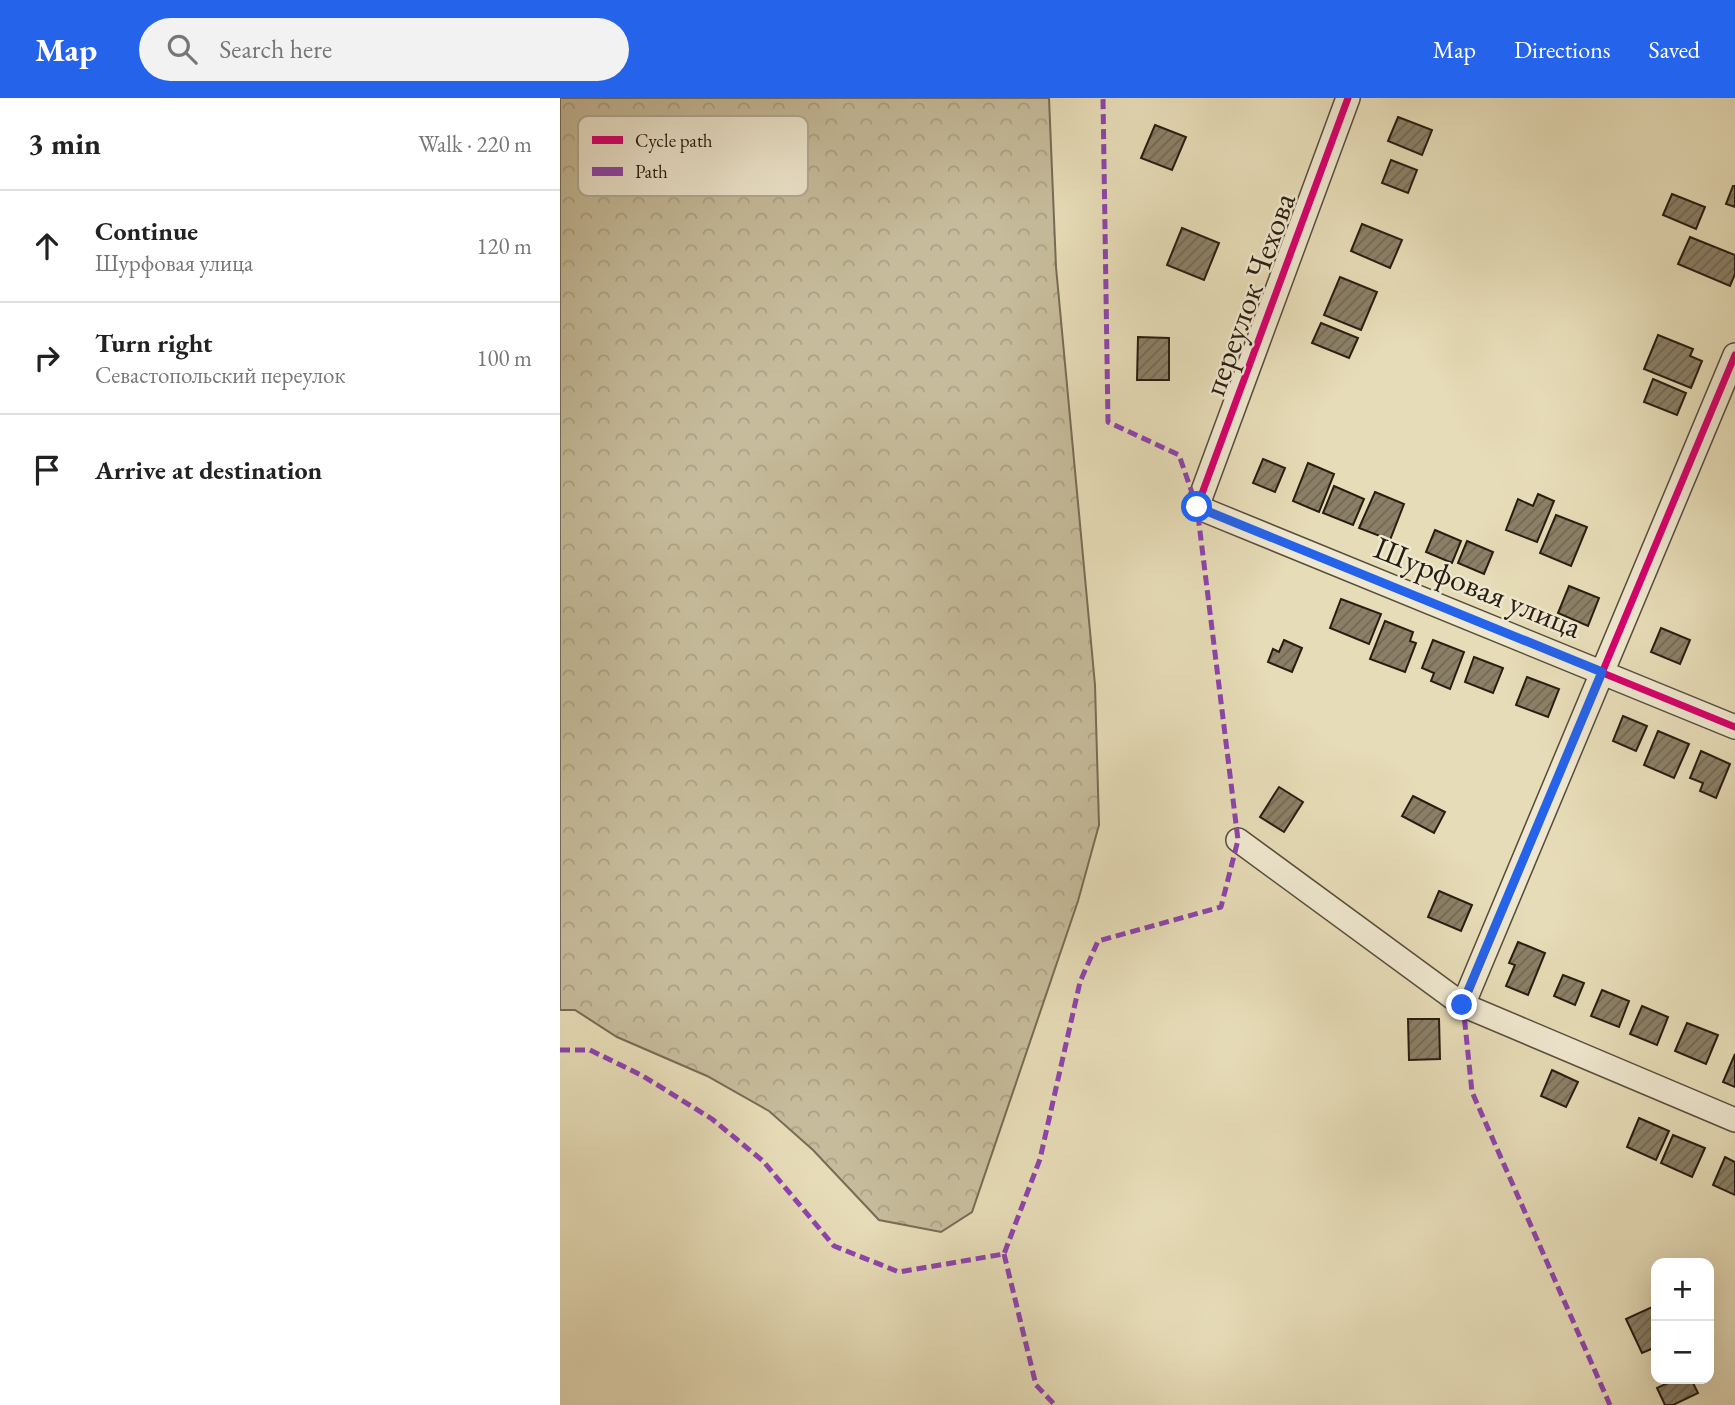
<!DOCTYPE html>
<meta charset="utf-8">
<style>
body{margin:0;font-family:"EB Garamond",serif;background:#f2f2f2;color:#222}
.controls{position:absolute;right:21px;bottom:21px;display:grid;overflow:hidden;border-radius:14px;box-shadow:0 7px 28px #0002}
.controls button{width:63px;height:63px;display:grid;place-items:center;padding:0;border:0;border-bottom:2px solid #e0e0e0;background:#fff;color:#222;font:35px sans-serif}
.stop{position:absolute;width:21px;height:21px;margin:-16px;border:5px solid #2563eb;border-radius:50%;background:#fff}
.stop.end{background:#2563eb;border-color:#fff;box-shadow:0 2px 7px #0008}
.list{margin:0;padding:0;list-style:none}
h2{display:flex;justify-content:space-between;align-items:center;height:91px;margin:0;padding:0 28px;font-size:30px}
h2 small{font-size:23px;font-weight:400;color:#767676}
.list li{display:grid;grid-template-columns:46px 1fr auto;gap:21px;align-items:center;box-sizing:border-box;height:112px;padding:0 28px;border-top:2px solid #e0e0e0}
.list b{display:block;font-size:26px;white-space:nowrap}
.list p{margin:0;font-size:23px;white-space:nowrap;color:#767676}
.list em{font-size:23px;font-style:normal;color:#767676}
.icon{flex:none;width:38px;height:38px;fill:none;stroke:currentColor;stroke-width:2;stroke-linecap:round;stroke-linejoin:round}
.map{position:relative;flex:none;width:1175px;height:1307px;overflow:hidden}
header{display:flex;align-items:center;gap:42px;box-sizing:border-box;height:98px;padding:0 35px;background:#2563eb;color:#fff}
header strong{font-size:33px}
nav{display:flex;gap:38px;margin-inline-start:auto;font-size:24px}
.search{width:490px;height:63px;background:#f2f2f2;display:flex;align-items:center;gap:18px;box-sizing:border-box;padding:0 24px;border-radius:38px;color:#767676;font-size:26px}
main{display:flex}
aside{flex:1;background:#fff}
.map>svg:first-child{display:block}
</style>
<header>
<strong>Map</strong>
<div class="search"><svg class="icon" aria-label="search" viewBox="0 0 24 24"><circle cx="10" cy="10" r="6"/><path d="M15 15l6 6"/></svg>Search here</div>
<nav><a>Map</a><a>Directions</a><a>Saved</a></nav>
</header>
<main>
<aside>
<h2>3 min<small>Walk · 220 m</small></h2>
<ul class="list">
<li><svg class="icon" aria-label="ahead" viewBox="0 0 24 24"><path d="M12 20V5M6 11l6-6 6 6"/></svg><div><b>Continue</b><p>Шурфовая улица</p></div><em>120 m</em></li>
<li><svg class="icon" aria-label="right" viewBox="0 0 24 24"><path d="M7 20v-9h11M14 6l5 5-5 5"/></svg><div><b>Turn right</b><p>Севастопольский переулок</p></div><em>100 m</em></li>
<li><svg class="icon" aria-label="arrive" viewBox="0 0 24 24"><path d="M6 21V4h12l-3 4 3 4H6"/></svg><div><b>Arrive at destination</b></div></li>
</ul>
</aside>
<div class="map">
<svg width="1175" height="1307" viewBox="0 0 1175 1307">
<defs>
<pattern id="forest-crowns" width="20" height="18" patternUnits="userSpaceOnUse" patternTransform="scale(1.75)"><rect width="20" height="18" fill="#c6bc9b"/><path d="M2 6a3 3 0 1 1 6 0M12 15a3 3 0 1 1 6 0" fill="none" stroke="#aaa184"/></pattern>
<pattern id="building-hatch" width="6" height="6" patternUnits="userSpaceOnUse" patternTransform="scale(1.75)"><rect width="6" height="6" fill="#8b8067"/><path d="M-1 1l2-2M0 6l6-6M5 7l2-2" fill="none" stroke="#726853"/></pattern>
</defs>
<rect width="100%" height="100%" fill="#e6dcb7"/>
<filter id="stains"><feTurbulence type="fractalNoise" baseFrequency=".00286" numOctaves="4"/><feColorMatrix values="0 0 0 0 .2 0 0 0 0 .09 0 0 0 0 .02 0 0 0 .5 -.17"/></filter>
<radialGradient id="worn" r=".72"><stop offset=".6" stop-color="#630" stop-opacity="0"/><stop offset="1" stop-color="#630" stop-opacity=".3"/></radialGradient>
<!-- forest -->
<polygon fill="url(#forest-crowns)" stroke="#776c56" stroke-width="2" points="0,0 489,0 496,169 535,587 539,727 518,803 412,1114 381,1134 319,1122 253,1052 209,1013 147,978 57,939 15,912 0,912"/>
<!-- building -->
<g fill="url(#building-hatch)" stroke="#281d11" stroke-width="2">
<polygon points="838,19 872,32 862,57 828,43"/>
<polygon points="595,27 626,39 612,72 581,60"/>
<polygon points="831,62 857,72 848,95 822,85"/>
<polygon points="1173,88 1175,88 1175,109 1166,106"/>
<polygon points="1112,96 1145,109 1136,131 1103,117"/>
<polygon points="802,126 842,142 830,170 791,153"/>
<polygon points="622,130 659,145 644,182 607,167"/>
<polygon points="1130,139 1175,157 1175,176 1170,188 1118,166"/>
<polygon points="780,179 817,194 801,232 764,217"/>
<polygon points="761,225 798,240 789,260 752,245"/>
<polygon points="1098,237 1133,251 1130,258 1142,263 1131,290 1084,271"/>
<polygon points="578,239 609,240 609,282 577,282"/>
<polygon points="1093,281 1126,295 1117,317 1084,304"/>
<polygon points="703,361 725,370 715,394 693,385"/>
<polygon points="748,365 774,376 759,414 733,403"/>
<polygon points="774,388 804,401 793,427 763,415"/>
<polygon points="815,394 844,406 830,442 799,430"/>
<polygon points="978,396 994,403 977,444 946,432 958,401 973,408"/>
<polygon points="996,417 1027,429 1011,468 980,455"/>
<polygon points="875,432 901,443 892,465 866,454"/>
<polygon points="907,443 933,454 924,476 898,465"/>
<polygon points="1009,488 1039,500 1028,528 998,515"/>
<polygon points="781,501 821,516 809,546 770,530"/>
<polygon points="825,523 853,534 850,543 856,545 845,574 810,561"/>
<polygon points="1101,530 1130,542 1120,566 1091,554"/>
<polygon points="724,542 742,550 732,574 708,564 713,551 719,554"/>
<polygon points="873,542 904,554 890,591 871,583 874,575 862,570"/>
<polygon points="914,559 943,570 933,595 905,584"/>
<polygon points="967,579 999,591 988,619 956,607"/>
<polygon points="1063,618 1087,628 1076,653 1053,643"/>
<polygon points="1098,633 1129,646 1114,680 1084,667"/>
<polygon points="1141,653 1170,666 1156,700 1140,693 1143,685 1130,680"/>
<polygon points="719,689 743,704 724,734 700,719"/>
<polygon points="853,698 885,714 874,735 842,718"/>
<polygon points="879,793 912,807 901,833 868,819"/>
<polygon points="958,844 985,855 968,897 946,888 955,867 949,865"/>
<polygon points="1003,877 1024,885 1015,907 994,898"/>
<polygon points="1042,892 1069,903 1059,929 1031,918"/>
<polygon points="1082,908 1108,919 1097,947 1070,936"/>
<polygon points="848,921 879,921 880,961 849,962"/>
<polygon points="1127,925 1158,937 1146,966 1115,953"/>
<polygon points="1175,956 1175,989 1163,984"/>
<polygon points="992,972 1018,984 1006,1009 981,998"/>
<polygon points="1079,1020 1109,1033 1096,1062 1067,1049"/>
<polygon points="1113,1037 1145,1050 1132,1079 1101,1065"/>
<polygon points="1165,1059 1175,1064 1175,1097 1153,1087"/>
<polygon points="1092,1209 1096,1219 1096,1249 1082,1255 1066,1221"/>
<polygon points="1116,1281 1131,1281 1138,1295 1113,1307 1105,1307 1097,1290"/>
</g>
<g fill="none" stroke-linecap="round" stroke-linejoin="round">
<!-- street casing -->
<g stroke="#584d3a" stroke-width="26">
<g id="street">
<polyline points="788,0 637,409 1175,629"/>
<polyline points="678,742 903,907 1175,1022"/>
<polyline points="903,907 1175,257"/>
</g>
</g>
<!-- street -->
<use href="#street" stroke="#efe8d0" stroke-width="23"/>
<!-- quiet -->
<g stroke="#8e44ad" stroke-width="5" stroke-dasharray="10 5" stroke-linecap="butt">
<polyline points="903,907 912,994 1050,1307"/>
<polyline points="0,952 30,952 83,978 152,1021 203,1063 274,1148 339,1174 444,1156 480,1061 520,884 538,843 661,809 678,742 637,409 619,357 548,324 543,0"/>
<polyline points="444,1156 476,1287 495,1307"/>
</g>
<!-- cycleway casing -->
<g stroke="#efe8d0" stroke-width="11">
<g id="cycleway">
<polyline points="788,0 637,409 1175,629"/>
<polyline points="903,907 1175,257"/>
</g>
</g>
<!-- cycleway -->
<use href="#cycleway" stroke="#d6006c" stroke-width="7"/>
</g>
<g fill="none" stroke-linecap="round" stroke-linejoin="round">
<!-- route -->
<polyline stroke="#2563eb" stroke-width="9" points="637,409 1042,574 902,907"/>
</g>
<g text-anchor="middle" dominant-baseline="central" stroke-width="5" stroke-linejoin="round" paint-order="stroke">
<!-- street labels -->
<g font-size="32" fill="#281d11" stroke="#efe8d0">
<text transform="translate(689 196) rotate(-70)">переулок Чехова</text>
<text transform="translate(918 489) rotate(22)">Шурфовая улица</text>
</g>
</g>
<!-- legend -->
<rect x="18" y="18" width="230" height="80" rx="10" fill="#efe8d0" stroke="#b3ab97" stroke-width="2"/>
<rect x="32" y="38" width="31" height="8" fill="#d6006c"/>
<rect x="32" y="69" width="31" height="9" fill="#8e44ad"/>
<g font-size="19" fill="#281d11">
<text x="75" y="49">Cycle path</text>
<text x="75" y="80">Path</text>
</g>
<rect width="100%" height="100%" filter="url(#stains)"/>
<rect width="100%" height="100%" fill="url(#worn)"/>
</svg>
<div class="controls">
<button>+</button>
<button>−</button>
</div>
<div class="stop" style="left:637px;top:409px"></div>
<div class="stop end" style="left:902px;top:907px"></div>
</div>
</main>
